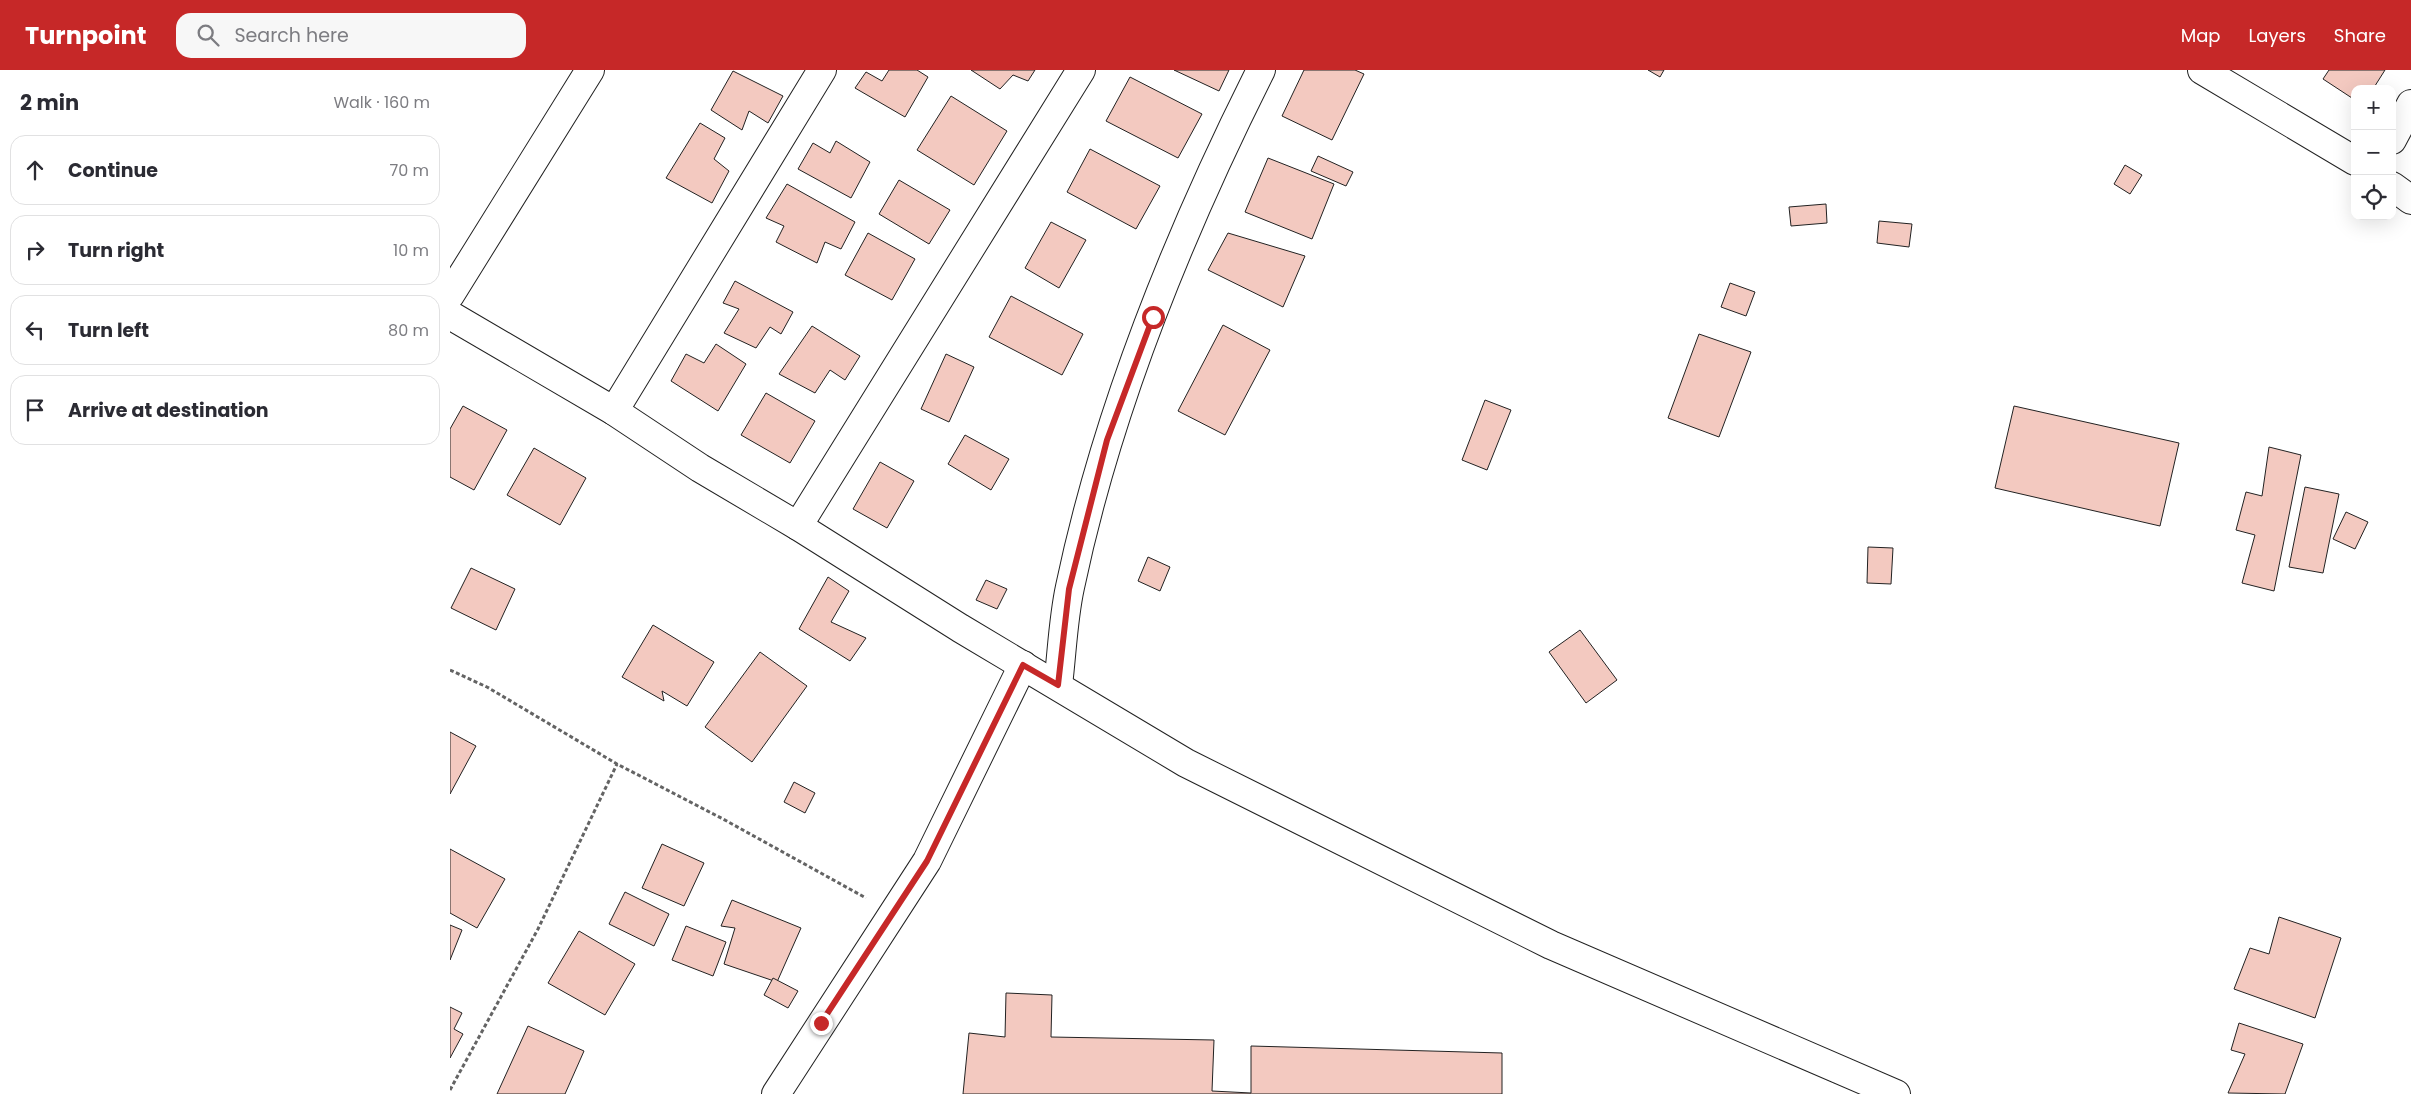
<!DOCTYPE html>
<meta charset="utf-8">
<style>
body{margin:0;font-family:Poppins,sans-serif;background:#f7f7f7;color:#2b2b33}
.controls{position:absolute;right:15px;top:15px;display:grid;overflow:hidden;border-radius:10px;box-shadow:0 5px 20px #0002}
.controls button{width:45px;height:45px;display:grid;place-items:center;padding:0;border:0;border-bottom:1px solid #e1e1e2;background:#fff;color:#2b2b33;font:25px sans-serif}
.stop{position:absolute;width:15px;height:15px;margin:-11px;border:4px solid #c62828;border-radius:50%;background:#fff}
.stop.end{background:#c62828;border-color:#fff;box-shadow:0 1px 5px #0008}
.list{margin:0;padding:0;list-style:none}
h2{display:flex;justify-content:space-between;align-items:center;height:65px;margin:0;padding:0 20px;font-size:21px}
h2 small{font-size:16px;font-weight:400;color:#7c7c81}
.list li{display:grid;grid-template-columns:32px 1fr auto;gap:15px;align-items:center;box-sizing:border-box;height:70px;margin:0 10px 10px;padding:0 10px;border:1px solid #e1e1e2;border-radius:15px}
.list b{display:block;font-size:19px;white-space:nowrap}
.list em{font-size:16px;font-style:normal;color:#7c7c81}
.icon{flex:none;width:28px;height:28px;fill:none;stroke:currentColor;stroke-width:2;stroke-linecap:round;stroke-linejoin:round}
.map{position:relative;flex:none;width:1961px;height:1024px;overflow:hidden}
header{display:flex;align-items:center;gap:30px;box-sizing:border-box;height:70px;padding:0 25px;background:#c62828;color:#fff}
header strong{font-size:24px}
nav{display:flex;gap:28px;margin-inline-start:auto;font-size:18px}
.search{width:350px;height:45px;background:#f7f7f7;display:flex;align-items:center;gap:12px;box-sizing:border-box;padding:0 18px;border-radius:15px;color:#7c7c81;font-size:19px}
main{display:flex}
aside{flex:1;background:#fff}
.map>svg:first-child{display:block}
</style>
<header>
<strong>Turnpoint</strong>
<div class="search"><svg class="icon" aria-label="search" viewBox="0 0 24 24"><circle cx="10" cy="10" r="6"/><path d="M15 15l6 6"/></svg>Search here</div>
<nav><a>Map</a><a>Layers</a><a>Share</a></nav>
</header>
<main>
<aside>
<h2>2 min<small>Walk · 160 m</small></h2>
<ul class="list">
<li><svg class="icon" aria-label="ahead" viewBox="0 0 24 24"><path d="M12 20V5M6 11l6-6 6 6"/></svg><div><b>Continue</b></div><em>70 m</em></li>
<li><svg class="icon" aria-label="right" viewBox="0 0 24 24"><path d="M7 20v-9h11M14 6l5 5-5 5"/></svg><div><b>Turn right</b></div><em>10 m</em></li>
<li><svg class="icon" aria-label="left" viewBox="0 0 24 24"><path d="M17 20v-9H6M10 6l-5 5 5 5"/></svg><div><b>Turn left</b></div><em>80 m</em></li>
<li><svg class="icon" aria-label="arrive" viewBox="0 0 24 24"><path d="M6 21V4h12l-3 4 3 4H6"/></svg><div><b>Arrive at destination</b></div></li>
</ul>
</aside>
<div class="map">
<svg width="1961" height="1024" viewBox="0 0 1961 1024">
<rect width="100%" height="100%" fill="#fff"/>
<!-- building -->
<g fill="#f3c9c0" stroke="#222">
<polygon points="439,0 467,0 478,7 455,47 405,18 416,2 432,11"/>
<polygon points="521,0 585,0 578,11 563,5 550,19"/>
<polygon points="724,0 779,0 769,21"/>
<polygon points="854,0 905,0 914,4 882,70 832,46"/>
<polygon points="1198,0 1214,0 1210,7"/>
<polygon points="1879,0 1935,0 1923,19 1905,19 1905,30 1873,9"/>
<polygon points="283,1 333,26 318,53 299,41 292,60 261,40"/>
<polygon points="680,7 752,44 728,88 656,51"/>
<polygon points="501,26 557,61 524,115 467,80"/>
<polygon points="250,53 275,68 264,89 279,101 262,133 216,108"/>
<polygon points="386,71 420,92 401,128 348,99 363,73 380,83"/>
<polygon points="640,79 710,116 686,159 617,122"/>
<polygon points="868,86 903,102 896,116 861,101"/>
<polygon points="818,88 884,114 862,169 795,142"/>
<polygon points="1675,95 1692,105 1680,124 1664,114"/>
<polygon points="449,110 500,140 479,174 429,144"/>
<polygon points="337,114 405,152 391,179 375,172 367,193 326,172 334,156 316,148"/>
<polygon points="1376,134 1377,153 1341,156 1339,137"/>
<polygon points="1429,151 1462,154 1459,177 1427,173"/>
<polygon points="601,152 636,170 609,218 575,198"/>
<polygon points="418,163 465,189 442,230 395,205"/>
<polygon points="778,163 855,186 833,237 758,200"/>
<polygon points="285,211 343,242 331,264 320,257 306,278 274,263 289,239 273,233"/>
<polygon points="1280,213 1305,222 1296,246 1271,237"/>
<polygon points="561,226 633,264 612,305 539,267"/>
<polygon points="773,255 820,280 775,365 728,341"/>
<polygon points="362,256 410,286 395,310 380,300 365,323 329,304"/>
<polygon points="1249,264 1301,282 1269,367 1218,348"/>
<polygon points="266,274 296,294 268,341 221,311 236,284 254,293"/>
<polygon points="496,284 524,297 499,352 471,339"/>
<polygon points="316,323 365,351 340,393 291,365"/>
<polygon points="1035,330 1061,340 1037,400 1012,390"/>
<polygon points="13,336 57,360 24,420 0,407 0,359"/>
<polygon points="1564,336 1729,373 1710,456 1545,418"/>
<polygon points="515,365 559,389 541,420 498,394"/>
<polygon points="1819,377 1851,385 1824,521 1792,513 1805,465 1786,460 1796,422 1812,426"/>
<polygon points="84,378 136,408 110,455 57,425"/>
<polygon points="430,392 464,411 437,458 403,439"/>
<polygon points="1855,417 1889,424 1873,503 1839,497"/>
<polygon points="1896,442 1918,452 1905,479 1883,469"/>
<polygon points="1418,477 1443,478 1441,514 1417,513"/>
<polygon points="698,487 720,497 710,521 688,511"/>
<polygon points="21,498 65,519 46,560 1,538"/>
<polygon points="378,507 399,521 381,552 416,568 400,591 349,559"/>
<polygon points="536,510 557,519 547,539 526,530"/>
<polygon points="203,555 264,592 237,636 212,621 214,631 172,607"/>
<polygon points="1130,560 1167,610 1136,633 1099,582"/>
<polygon points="310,582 357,616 302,692 255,657"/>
<polygon points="0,662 26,676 0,724"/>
<polygon points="344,712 365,723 355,743 334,732"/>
<polygon points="212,774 254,793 234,836 192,818"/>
<polygon points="0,779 55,809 27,858 0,843"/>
<polygon points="175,822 219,844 204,876 159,854"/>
<polygon points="282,830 351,858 327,912 274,894 285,858 271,856"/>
<polygon points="1829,847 1891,868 1865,948 1784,919 1800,878 1819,884"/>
<polygon points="0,855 12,860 0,890"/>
<polygon points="236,856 276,872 263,906 222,890"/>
<polygon points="129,861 185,894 155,945 98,913"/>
<polygon points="323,908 348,921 338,938 314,925"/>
<polygon points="556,923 602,925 601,967 764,970 762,1021 801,1023 801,976 1052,983 1052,1024 513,1024 519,963 555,967"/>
<polygon points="0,937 12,943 4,959 13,964 0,988"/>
<polygon points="1789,953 1853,974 1835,1024 1778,1023 1795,984 1781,980"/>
<polygon points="78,956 134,981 115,1024 47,1024"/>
</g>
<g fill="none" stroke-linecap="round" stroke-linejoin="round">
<!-- street casing -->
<g stroke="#222" stroke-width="30">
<g id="street">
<polyline points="1942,70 1961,34"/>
<polyline points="0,225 140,0"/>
<polyline points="0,245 164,341 250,398 348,456 631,0"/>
<polyline points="164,341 372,0"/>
<polyline points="348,456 510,558 736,693 1101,875 1446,1024"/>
<path d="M 608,615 C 612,583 613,549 620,517 C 657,340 730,161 811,0"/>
<polyline points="326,1024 477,791 573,595"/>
</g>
</g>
<!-- secondary casing -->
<g stroke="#222" stroke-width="30">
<g id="secondary">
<polyline points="1752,0 1905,91"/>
<polyline points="1942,116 1961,130"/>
</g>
</g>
<!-- path -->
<g stroke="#646464" stroke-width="3" stroke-dasharray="4 2.5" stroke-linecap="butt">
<polyline points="0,600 37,617 167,694 273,749 416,828"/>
<polyline points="0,1020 88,859 167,694"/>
</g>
<!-- street -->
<use href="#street" stroke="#fff" stroke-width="28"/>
<!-- secondary -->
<use href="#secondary" stroke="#fff" stroke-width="28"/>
</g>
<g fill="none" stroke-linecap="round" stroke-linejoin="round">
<!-- route -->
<polyline stroke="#c62828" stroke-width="6" points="371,953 477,791 573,595 608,615 619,519 657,370 703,247"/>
</g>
</svg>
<div class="controls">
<button>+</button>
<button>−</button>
<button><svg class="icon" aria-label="locate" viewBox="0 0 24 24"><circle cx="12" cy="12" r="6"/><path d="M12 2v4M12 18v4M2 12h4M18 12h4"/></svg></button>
</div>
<div class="stop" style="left:703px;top:247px"></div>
<div class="stop end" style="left:371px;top:953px"></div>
</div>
</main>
